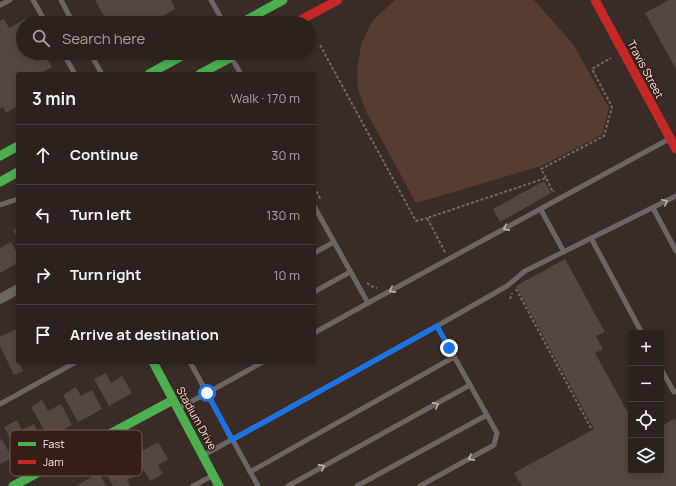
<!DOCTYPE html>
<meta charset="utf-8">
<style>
body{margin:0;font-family:Manrope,sans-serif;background:#372e2a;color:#f1f3f6}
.controls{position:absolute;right:12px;bottom:12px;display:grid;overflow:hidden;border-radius:4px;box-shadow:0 2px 6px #0003}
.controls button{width:36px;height:36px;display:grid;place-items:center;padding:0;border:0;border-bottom:1px solid #473e3b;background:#2b211d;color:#f1f3f6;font:20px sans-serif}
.stop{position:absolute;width:12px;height:12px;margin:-9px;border:3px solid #1a73e8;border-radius:50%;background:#fff}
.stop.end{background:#1a73e8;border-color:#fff;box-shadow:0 1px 4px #0008}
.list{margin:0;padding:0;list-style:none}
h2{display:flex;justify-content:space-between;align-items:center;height:52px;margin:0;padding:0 16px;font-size:17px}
h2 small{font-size:13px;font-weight:400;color:#a6a3a4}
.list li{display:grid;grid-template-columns:26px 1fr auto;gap:12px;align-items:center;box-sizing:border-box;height:60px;padding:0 16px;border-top:1px solid #473e3b}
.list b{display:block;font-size:15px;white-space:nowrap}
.list em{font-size:13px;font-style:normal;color:#a6a3a4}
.icon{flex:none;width:22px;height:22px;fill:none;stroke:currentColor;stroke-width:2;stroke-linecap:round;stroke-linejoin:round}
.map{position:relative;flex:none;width:676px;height:486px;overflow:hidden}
.search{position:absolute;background:#2b211d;box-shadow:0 2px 6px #0003;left:16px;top:16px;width:300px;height:44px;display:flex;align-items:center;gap:10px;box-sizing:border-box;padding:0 14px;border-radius:22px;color:#a6a3a4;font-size:15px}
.panel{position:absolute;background:#2b211d;box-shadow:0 2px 6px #0003;left:16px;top:72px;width:300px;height:292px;border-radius:4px}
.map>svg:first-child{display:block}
</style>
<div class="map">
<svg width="676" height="486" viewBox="0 0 676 486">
<rect width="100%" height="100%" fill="#392c27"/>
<!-- green -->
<polygon fill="#583c32" points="395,0 534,0 573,44 609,108 602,135 541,166 416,203 366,111 358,90 357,71 361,45 373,20"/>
<!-- building -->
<g fill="#554641">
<polygon points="95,0 171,0 175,9 150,23 108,23"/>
<polygon points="669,0 676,0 676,69 645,13"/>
<polygon points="4,19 9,28 25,19 27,23 23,23 23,53 44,53 52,67 39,74 18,74 18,106 6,113 3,107 0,109 0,21"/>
<polygon points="544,181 551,193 500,222 493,209"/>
<polygon points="18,227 18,239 13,230"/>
<polygon points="11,242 18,254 18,263 0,273 0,248"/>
<polygon points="565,259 605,332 596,336 603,349 595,353 627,411 631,409 631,471 661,471 661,426 676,418 676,486 522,486 514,473 594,429 516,286"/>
<polygon points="18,328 17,359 23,371 14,375 0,346 0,337"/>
<polygon points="106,373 111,383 122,376 132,393 109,406 94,379"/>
<polygon points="76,387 81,396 92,390 102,409 78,422 63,395"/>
<polygon points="42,400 48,411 61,404 72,425 49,438 31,407"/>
<polygon points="17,420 22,430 34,424 43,441 19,455 4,427"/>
<polygon points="2,439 12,458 0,464 0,441"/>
<polygon points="158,442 168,459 158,465 163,474 150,481 135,455"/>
<polygon points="127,458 137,475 127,480 130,486 113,486 104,470"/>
<polygon points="99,473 106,486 76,486"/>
</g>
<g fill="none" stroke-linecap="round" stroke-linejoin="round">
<!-- path -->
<g stroke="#716b68" stroke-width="2" stroke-dasharray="3 2" stroke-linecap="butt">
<polyline points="320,45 416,221 427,218"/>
<polyline points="546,178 541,169 604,136 612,107 592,69 611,58"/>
<polyline points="314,187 321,200"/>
<polyline points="445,252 427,218 546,178 553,192 554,191"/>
<polyline points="367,283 371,286 377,288"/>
<polyline points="516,289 591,428"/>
<polyline points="510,299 512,293"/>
</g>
<!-- lane -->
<g stroke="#6b6664" stroke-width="5">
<polyline points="33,0 46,23"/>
<polyline points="61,0 73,23"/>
<polyline points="211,0 224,23"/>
<polyline points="0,5 10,0"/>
<polyline points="63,53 75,74"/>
<polyline points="90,53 102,74"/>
<polyline points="232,59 241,74"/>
<polyline points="0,205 18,199"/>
<polyline points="314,206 368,303 314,333"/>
<polyline points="653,208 676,251"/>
<polyline points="541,210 564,252"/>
<polyline points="591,238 642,333"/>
<polyline points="314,253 334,242"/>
<polyline points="314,292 350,272"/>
<polyline points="368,303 669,139"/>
<polyline points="661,369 674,392 676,391"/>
<polyline points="0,404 76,362"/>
<polyline points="179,408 207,393 190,362"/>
<polyline points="204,455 437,326"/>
<polyline points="250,472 454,357"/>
<polyline points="193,486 212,476"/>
<polyline points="258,486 207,393 263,362"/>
<polyline points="288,486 470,385"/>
<polyline points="357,486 487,415"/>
<polyline points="420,486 494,445 497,433 437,326 507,286 525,271 676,196"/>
</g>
<!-- street -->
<polyline stroke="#6b6664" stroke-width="10" points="0,299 18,289"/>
<!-- fast -->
<g stroke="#4caf50" stroke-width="9">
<polyline points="241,23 283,0"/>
<polyline points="149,74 187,53"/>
<polyline points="200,74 239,53"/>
<polyline points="0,156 18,146"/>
<polyline points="0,182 18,172"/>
<polyline points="153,362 219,486"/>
<polyline points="13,486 173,400"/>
</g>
<!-- jam -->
<g stroke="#c62828" stroke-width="9">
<polyline points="595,0 676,149"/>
<polyline points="295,23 338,0"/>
</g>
</g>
<!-- one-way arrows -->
<defs><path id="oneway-chevron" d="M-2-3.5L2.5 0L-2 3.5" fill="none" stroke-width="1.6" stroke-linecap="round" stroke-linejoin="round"/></defs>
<g stroke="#c0b3b0">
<use href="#oneway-chevron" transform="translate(665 202) rotate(-27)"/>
<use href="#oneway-chevron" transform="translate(506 228) rotate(152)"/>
<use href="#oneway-chevron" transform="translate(392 290) rotate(152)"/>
<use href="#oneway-chevron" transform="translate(436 405) rotate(-29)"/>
<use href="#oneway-chevron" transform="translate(471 458) rotate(151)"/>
<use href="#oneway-chevron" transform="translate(322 467) rotate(-29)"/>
</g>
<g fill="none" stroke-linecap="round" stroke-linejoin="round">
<!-- route -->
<polyline stroke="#1a73e8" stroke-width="5" points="207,393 232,440 437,326 449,348"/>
</g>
<g text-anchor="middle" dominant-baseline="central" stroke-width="3" stroke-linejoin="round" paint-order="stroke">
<!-- street labels -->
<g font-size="11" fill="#f8e7e2" stroke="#351e16">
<text transform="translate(646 69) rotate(62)">Travis Street</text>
<text transform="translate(197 418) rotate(61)">Stadium Drive</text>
</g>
</g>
<!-- legend -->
<rect x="10" y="430" width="132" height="46" rx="6" fill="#351e16" stroke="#705a53" stroke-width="1"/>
<rect x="18" y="442" width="18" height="4" fill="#4caf50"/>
<rect x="18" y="460" width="18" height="4" fill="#c62828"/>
<g font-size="11" fill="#f8e7e2">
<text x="43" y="448">Fast</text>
<text x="43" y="466">Jam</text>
</g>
</svg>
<div class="controls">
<button>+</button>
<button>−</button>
<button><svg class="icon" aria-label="locate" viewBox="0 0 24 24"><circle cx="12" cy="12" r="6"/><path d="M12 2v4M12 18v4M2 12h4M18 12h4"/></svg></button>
<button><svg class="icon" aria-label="layers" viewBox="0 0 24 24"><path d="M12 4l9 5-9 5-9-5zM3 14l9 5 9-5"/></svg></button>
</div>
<div class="stop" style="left:207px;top:393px"></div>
<div class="stop end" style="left:449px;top:348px"></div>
<div class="search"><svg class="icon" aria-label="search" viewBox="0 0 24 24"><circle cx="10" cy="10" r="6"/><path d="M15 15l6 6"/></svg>Search here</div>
<section class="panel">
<h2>3 min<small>Walk · 170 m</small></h2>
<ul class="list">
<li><svg class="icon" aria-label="ahead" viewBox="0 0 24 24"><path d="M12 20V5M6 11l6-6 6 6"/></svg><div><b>Continue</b></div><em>30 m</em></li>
<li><svg class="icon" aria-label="left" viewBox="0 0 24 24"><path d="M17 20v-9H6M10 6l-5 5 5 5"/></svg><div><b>Turn left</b></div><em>130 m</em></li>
<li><svg class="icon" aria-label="right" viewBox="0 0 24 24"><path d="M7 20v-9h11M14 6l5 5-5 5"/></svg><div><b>Turn right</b></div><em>10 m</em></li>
<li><svg class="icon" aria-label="arrive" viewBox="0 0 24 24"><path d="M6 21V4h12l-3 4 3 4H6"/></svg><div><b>Arrive at destination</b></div></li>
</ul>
</section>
</div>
